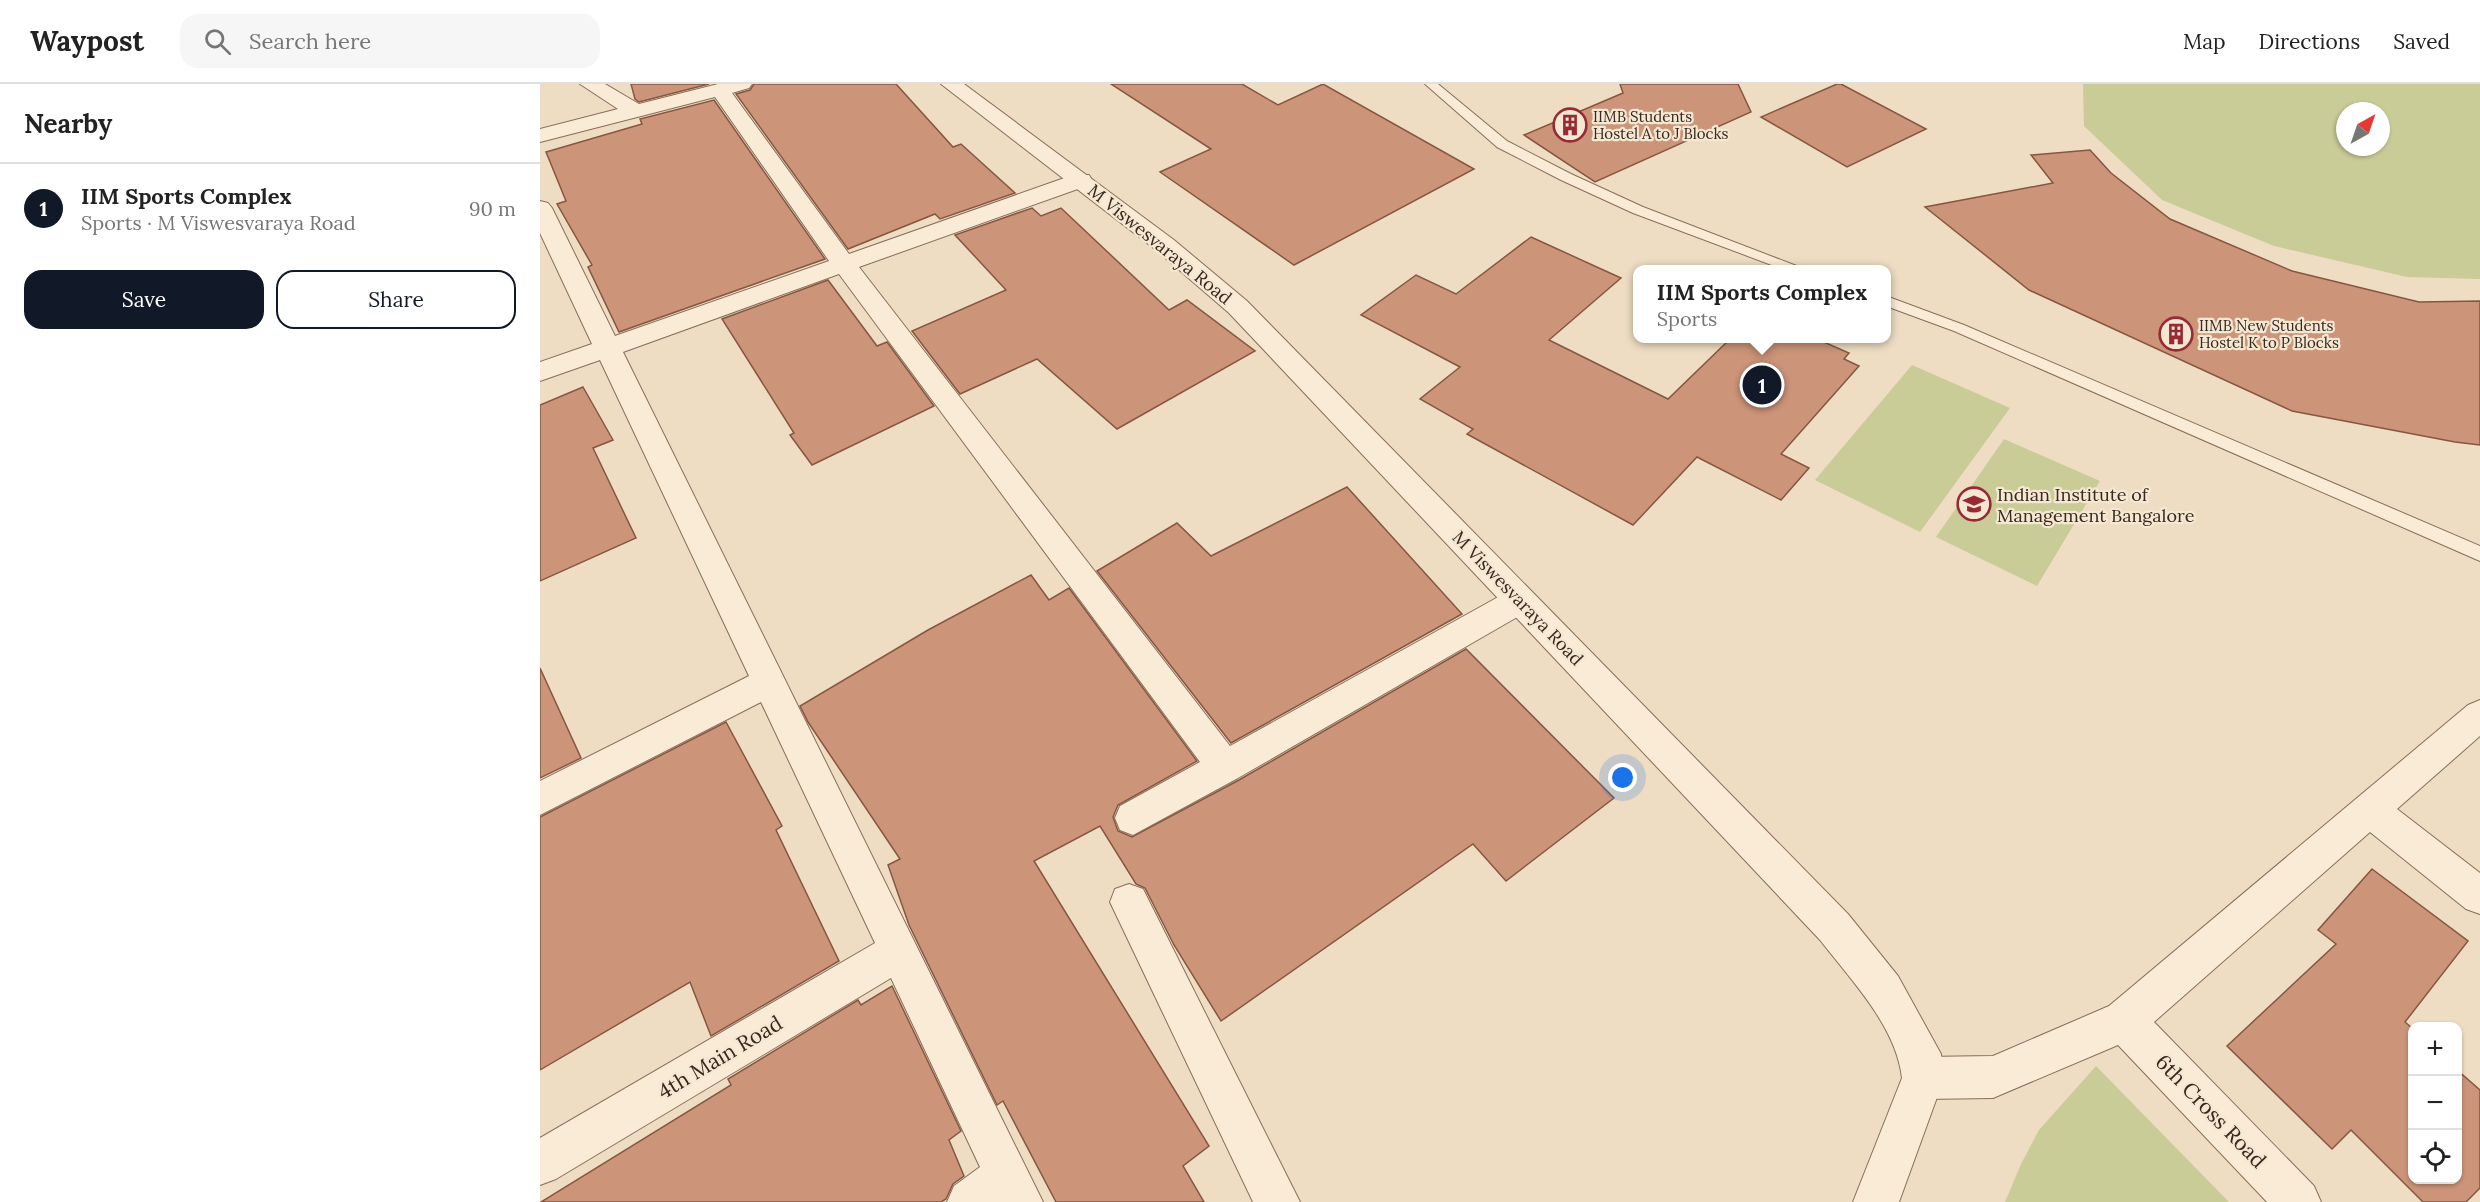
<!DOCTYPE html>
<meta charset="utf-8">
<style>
body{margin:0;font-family:Lora,serif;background:#f6f6f6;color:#222}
.controls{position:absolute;right:18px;bottom:18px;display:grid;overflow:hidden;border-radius:12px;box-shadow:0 2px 4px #0004}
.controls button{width:54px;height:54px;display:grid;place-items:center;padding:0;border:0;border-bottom:2px solid #e0e0e0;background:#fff;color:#222;font:30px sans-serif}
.compass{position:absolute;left:1796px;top:18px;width:54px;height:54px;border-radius:50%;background:#fff;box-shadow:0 2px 4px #0004;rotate:40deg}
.you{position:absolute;left:1083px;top:694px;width:21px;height:21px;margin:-15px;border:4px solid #fff;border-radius:50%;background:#1a73e8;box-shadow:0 0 0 9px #1a73e833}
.badge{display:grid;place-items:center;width:39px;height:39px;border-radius:50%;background:#111827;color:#fff;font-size:20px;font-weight:700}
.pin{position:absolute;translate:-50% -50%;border:3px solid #fff;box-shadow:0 2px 6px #0006}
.popup{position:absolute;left:1093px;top:181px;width:258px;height:78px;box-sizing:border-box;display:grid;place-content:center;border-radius:12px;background:#fff;filter:drop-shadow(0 2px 4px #0005);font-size:20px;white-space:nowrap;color:#767676}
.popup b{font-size:22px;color:#222}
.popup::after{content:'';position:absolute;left:50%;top:100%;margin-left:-12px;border:12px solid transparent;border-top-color:#fff}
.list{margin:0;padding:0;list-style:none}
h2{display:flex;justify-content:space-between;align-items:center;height:78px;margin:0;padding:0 24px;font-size:26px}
h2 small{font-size:20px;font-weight:400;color:#767676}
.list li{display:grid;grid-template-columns:39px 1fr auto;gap:18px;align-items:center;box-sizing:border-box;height:90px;padding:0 24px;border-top:2px solid #e0e0e0}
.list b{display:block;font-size:22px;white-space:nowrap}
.list p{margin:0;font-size:20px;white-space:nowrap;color:#767676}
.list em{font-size:20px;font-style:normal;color:#767676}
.actions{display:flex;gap:12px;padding:18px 24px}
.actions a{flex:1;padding:14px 0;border:2px solid #111827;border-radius:18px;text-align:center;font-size:21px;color:#111827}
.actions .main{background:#111827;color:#fff}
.icon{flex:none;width:33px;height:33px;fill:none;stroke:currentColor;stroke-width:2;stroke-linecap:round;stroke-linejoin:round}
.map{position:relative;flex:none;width:1940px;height:1118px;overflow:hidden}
header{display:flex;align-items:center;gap:36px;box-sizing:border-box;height:84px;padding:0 30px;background:#fff;border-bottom:2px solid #e0e0e0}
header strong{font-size:28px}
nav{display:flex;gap:33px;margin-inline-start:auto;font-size:21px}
.search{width:420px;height:54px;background:#f6f6f6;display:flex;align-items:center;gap:15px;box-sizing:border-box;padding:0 21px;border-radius:18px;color:#767676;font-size:22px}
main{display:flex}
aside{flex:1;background:#fff}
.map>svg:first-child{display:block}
</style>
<header>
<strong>Waypost</strong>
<div class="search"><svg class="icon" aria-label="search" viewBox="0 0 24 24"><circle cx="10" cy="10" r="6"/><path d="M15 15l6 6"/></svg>Search here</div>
<nav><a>Map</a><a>Directions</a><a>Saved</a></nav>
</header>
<main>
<aside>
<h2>Nearby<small></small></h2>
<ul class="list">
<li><span class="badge">1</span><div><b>IIM Sports Complex</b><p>Sports · M Viswesvaraya Road</p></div><em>90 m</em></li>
</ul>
<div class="actions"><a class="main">Save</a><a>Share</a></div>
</aside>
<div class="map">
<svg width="1940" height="1118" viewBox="0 0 1940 1118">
<rect width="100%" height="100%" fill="#eeddc3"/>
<!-- green -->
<g fill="#cacc97" fill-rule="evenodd">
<path d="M 1543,0 L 1940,0 L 1940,195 L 1867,193 L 1734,162 L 1622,116 L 1544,42 ZM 1805,27 L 1841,27 L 1841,63 L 1805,63 Z"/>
<polygon points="1372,281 1470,324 1380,448 1275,396"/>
<polygon points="1464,355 1560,397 1497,502 1396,453"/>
<polygon points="1556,982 1689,1118 1465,1118 1481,1080 1499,1046"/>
</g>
<!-- building -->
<g fill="#cc9479" stroke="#875640" stroke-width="1.5">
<polygon points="91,0 169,0 99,18 95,15"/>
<polygon points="214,0 356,0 413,63 421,60 475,109 400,135 395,130 308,165 196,10 210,6"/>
<polygon points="571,0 702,0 738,21 783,0 934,85 754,181 620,88 671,65"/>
<polygon points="1080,0 1198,0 1211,28 1055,98 984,51 1083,9"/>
<polygon points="1297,0 1301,0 1386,45 1307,83 1221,33"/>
<polygon points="174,16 285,175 79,248 48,183 52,181 17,120 26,117 6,68 102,40 100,35"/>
<polygon points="1550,66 1571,89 1630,135 1752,187 1879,218 1940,217 1940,361 1915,358 1752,327 1489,206 1385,123 1513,99 1491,71"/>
<polygon points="492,124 501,132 521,124 629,226 647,216 715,267 577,345 497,275 420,310 372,247 466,206 415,151"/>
<polygon points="991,153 1081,194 1009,256 1128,315 1190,255 1277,255 1309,269 1304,275 1319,282 1241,370 1269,384 1241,416 1157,373 1093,441 927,350 933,345 880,315 920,283 821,231 876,191 916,210"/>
<polygon points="288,196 337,262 347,258 394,322 272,381 250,351 254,349 182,235"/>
<polygon points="43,303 73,356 53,364 96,454 0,497 0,321"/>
<polygon points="807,403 922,530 691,659 557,487 637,439 671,472"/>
<polygon points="491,491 509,516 529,504 657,677 578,721 573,733 578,747 592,753 699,696 926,565 1074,714 966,797 933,760 681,937 634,861 605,804 596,800 560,742 494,777 669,1062 643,1082 664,1118 516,1118 463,1017 457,1021 369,841 348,781 360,775 268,638 260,622 388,546"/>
<polygon points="0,584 41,674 0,694"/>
<polygon points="186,638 242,742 236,746 299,877 171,952 150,898 0,986 0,733"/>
<polygon points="1832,785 1928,857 1865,938 1872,944 1872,1095 1917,1095 1917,986 1940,1006 1940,1104 1926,1118 1883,1118 1811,1046 1792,1065 1687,962 1796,860 1778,846"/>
<polygon points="352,902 421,1047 409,1056 424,1092 413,1100 406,1115 401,1118 1,1118 191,1001 188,995 318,916 321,921"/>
</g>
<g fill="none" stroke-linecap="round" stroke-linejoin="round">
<!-- service casing -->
<g stroke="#886e5a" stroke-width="2">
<g id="service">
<polygon points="885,0 898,0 967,57 1031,90 1103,123 1267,186 1245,186 1093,129 1021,96 957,63"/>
<polygon points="1346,212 1424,241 1940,462 1940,477 1414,247 1346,222"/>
</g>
</g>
<!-- minor casing -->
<g stroke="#886e5a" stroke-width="2">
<g id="minor">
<polygon points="40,0 65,0 99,20 178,0 212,0 209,4 192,9 309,170 533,91 549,91 552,96 549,101 319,183 690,662 969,507 980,503 991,507 996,516 991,525 698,694 593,751 580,746 575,734 580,722 660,678 299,190 83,268 503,1118 407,1118 414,1102 440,1083 351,894 16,1095 0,1101 0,1054 335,859 221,618 0,731 0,697 209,592 60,276 0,297 0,278 52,260 0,149 0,117 8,119 12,124 75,252 289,177 175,13 0,58 0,45 78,25"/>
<polygon points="1940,616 1940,652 1857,725 1940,789 1940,830 1926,825 1830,748 1614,938 1774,1102 1781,1118 1727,1118 1578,961 1453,1014 1383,1015 1368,1009 1362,994 1368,979 1383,973 1453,972 1569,922 1928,621"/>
<polygon points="589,800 603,805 760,1118 713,1118 570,818 575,805"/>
</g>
</g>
<!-- tertiary casing -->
<g stroke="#886e5a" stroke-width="2">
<path id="tertiary" d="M 401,0 L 424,0 L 634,156 L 707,217 L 1308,830 L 1358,892 L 1401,970 L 1404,994 L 1359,1118 L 1313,1118 L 1362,994 C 1356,942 1311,896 1280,856 L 689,229 L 616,166 Z"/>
</g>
<!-- service -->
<use href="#service" fill="#f9ebd6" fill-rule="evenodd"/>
<!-- minor -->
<use href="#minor" fill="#f9ebd6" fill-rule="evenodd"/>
<!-- tertiary -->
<use href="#tertiary" fill="#f9ebd6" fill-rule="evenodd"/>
</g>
<!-- icons -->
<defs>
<g id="building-ring" transform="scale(1.725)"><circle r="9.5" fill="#f5e8d3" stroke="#972a34" stroke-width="1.5"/><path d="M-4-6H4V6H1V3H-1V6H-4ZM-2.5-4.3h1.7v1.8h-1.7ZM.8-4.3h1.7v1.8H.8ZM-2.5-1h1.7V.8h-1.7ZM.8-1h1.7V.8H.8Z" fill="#972a34"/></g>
<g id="university-ring" transform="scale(1.725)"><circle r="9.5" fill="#f5e8d3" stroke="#972a34" stroke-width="1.5"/><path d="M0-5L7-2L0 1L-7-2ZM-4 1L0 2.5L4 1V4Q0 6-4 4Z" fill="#972a34"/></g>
</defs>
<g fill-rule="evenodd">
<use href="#building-ring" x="1030" y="41"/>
<use href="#building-ring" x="1636" y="250"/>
<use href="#university-ring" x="1434" y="420"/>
</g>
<g text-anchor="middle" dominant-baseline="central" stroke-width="4.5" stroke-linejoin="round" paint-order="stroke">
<!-- far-poi labels -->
<g font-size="15" fill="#38281e" stroke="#f5e8d3" text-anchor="start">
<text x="1053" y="32">IIMB Students<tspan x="1053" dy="17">Hostel A to J Blocks</tspan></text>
<text x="1659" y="241">IIMB New Students<tspan x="1659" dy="17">Hostel K to P Blocks</tspan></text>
</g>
<!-- street labels -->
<g font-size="18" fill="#38281e" stroke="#f5e8d3">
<text transform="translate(620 160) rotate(39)">M Viswesvaraya Road</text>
<text transform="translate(978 514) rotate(46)">M Viswesvaraya Road</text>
</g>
<!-- poi labels -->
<g font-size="18" fill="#38281e" stroke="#f5e8d3" text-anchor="start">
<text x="1457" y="410">Indian Institute of<tspan x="1457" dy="21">Management Bangalore</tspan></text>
</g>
<!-- near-street labels -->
<g font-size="21" fill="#38281e" stroke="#f5e8d3">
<text transform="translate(180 973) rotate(-31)">4th Main Road</text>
<text transform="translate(1671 1027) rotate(46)">6th Cross Road</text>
</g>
</g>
</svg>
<div class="controls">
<button>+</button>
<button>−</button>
<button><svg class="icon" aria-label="locate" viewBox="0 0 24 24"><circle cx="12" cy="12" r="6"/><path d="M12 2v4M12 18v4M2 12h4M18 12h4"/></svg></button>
</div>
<svg class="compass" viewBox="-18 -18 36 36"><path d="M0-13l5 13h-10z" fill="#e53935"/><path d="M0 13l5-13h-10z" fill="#767676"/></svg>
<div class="you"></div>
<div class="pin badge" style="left:1222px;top:301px">1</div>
<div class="popup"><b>IIM Sports Complex</b>Sports</div>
</div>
</main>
